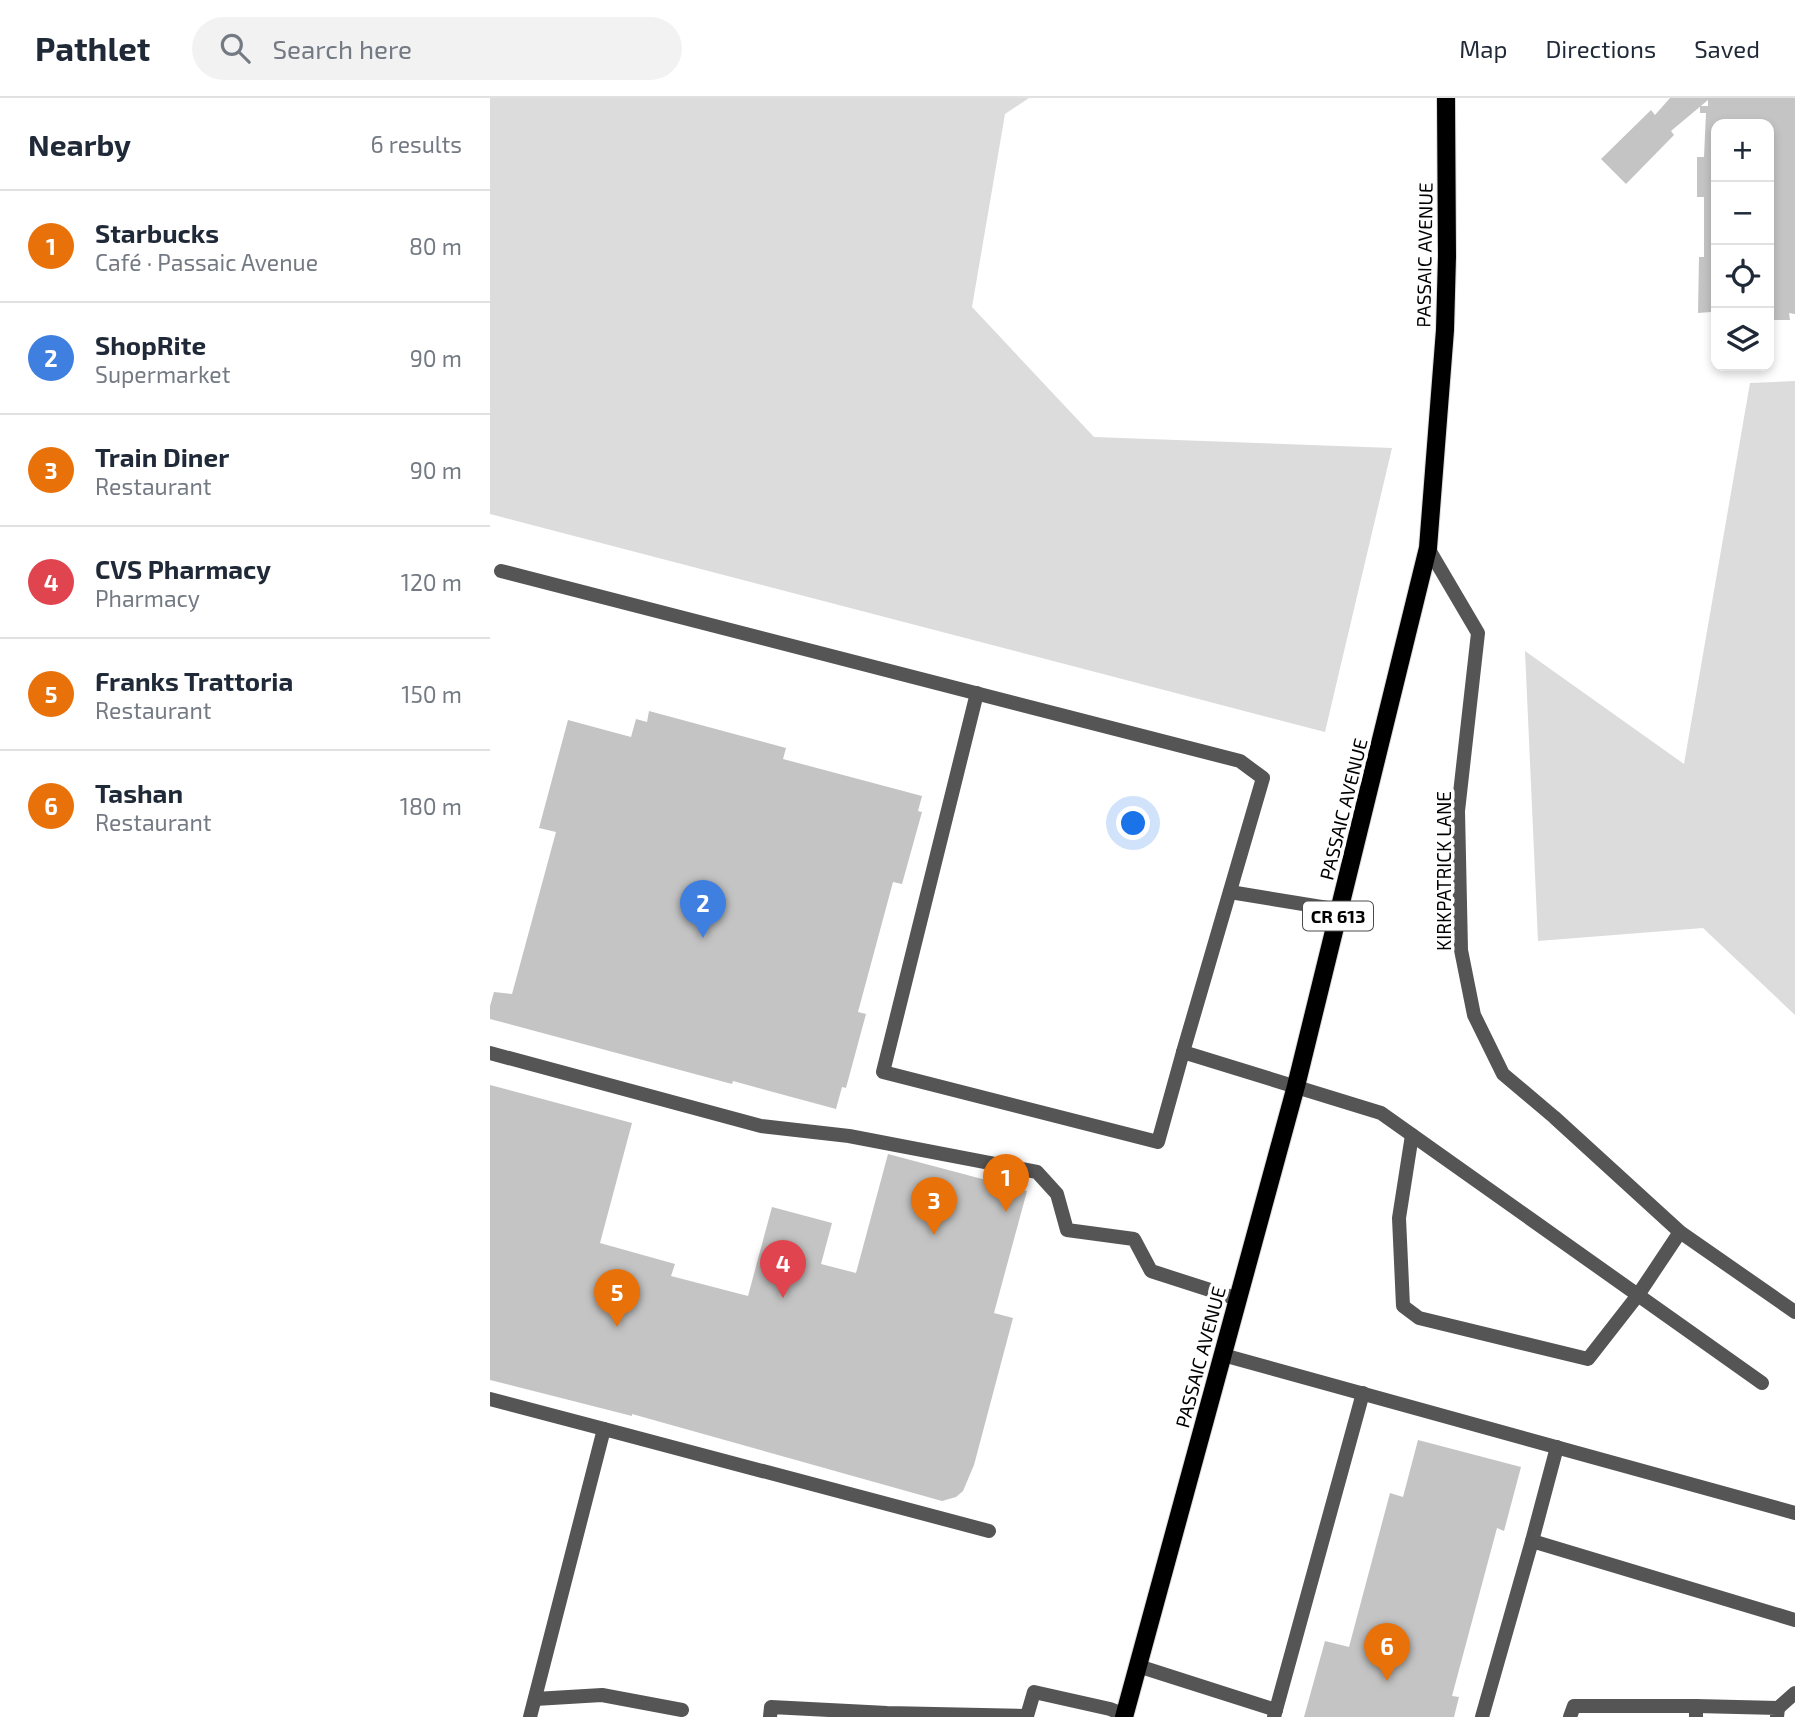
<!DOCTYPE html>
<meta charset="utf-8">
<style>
body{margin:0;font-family:"Exo 2",sans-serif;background:#f2f2f3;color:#1f2937}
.controls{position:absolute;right:21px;top:21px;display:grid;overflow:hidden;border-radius:14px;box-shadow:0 4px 10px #0003}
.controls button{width:63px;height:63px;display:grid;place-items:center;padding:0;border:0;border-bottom:2px solid #e0e1e3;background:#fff;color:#1f2937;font:35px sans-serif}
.you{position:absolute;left:644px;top:726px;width:24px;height:24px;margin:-18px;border:5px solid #fff;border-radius:50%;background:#1a73e8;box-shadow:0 0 0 10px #1a73e833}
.badge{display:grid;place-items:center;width:46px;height:46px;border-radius:50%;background:#1a73e8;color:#fff;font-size:23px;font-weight:700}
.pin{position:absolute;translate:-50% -58px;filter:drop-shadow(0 2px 4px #0008)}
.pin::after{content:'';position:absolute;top:37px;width:24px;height:21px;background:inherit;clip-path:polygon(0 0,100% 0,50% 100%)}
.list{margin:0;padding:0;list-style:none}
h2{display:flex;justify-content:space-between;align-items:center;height:91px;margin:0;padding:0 28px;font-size:30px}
h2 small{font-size:23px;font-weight:400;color:#747a83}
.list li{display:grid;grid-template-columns:46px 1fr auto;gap:21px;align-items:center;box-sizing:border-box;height:112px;padding:0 28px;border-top:2px solid #e0e1e3}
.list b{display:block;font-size:26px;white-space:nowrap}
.list p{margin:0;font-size:23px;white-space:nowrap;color:#747a83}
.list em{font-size:23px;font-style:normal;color:#747a83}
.icon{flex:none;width:38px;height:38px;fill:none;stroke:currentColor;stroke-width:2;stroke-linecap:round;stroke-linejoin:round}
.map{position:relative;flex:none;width:1305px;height:1619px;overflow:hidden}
header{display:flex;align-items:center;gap:42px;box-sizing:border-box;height:98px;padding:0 35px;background:#fff;border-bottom:2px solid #e0e1e3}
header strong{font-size:33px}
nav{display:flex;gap:38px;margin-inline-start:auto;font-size:24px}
.search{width:490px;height:63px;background:#f2f2f3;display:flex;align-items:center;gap:18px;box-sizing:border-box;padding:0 24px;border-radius:38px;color:#747a83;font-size:26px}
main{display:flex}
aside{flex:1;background:#fff}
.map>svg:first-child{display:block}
</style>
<header>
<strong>Pathlet</strong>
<div class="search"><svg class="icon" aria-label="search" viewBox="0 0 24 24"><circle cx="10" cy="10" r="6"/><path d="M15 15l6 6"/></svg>Search here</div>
<nav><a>Map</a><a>Directions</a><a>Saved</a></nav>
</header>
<main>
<aside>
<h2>Nearby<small>6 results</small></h2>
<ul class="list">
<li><span class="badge" style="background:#e8710a">1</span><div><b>Starbucks</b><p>Café · Passaic Avenue</p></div><em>80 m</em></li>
<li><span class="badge" style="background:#3f7fe0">2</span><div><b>ShopRite</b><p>Supermarket</p></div><em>90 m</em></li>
<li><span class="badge" style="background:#e8710a">3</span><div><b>Train Diner</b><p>Restaurant</p></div><em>90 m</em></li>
<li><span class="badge" style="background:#e0444e">4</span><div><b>CVS Pharmacy</b><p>Pharmacy</p></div><em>120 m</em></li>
<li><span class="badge" style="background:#e8710a">5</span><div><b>Franks Trattoria</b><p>Restaurant</p></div><em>150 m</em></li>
<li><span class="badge" style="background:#e8710a">6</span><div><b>Tashan</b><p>Restaurant</p></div><em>180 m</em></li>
</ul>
</aside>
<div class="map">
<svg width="1305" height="1619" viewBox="0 0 1305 1619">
<rect width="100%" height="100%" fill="#fff"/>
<!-- green -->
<g fill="#dcdcdc">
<polygon points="0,0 539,0 515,16 482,209 604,339 902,350 835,634 0,416"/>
<polygon points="1305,283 1305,917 1213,830 1048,843 1035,553 1194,666 1260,285"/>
</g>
<!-- building -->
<g fill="#c4c4c4">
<polygon points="1180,0 1305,0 1305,216 1299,215 1300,222 1279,222 1279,26 1226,26 1226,222 1221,222 1221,214 1208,215 1209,159 1214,159 1214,99 1207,99 1207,59 1214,59 1216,15 1210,15 1210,8 1218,8 1218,2 1181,33 1184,37 1136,86 1111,61 1161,12 1165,17"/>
<polygon points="159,613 296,650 293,661 432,698 428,713 432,714 412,786 403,784 368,914 376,916 356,990 352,989 346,1011 243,983 242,986 0,921 0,908 4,894 22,896 66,734 49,730 78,622 141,639 146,621 157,624"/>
<polygon points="0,987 142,1025 110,1145 185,1166 181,1178 258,1198 282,1109 342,1125 331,1166 366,1175 398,1056 537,1093 504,1215 523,1220 484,1367 473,1393 466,1399 452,1403 142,1316 142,1318 0,1282"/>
<polygon points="928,1342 1031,1369 1014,1433 1007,1430 962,1598 969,1599 964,1619 814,1619 835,1543 859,1549 900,1395 913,1399"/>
</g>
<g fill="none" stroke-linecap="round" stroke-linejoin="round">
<!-- primary casing -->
<g stroke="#dbdbdb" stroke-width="20">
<polyline id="primary" points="634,1619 806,988 938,450 955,232 957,158 956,0"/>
</g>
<!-- service -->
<g stroke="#555" stroke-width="14">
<polyline points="11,473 750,663 773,680 693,954 891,1015 1272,1285"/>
<polyline points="487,595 393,974 668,1044 693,954"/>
<polyline points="740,794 850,812"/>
<polyline points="0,955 271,1028 359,1038 547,1074 567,1096 577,1132 644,1141 661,1173 748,1201"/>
<polyline points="922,1037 909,1120 913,1208 929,1220 1098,1261 1148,1197 1190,1134"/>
<polyline points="733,1257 1305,1415"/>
<polyline points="0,1301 114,1331"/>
<polyline points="1042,1443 1067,1349"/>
<polyline points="648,1568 786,1612"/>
<polyline points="45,1601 112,1597 192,1612"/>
<polyline points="1206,1608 1288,1610 1287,1619"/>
<polyline points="1288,1610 1305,1595"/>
<polyline points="40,1619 114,1331 499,1433"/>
<polyline points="280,1619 281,1609 397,1615 537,1618 544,1594 620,1611 635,1617"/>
<polyline points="784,1619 873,1295"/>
<polyline points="992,1619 1042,1443 1305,1522"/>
<polyline points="1080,1619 1084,1608 1206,1608 1206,1619"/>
</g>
<!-- tertiary -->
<polyline stroke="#555" stroke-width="14" points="938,450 988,535 968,713 971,852 984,917 1013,976 1064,1019 1190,1134 1305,1214"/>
<!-- primary -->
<use href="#primary" stroke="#000" stroke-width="18"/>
</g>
<g text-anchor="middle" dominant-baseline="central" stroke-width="7" stroke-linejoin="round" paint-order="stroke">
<!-- shield labels -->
<rect fill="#fff" stroke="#4c4c4c" stroke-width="2" x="813" y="803.5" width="70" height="29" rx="5"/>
<g font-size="18" font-weight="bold" fill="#000">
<text x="848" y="818">CR 613</text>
</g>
<!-- street labels -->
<g font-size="19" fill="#000" stroke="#fff">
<text transform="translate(934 157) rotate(-89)">PASSAIC AVENUE</text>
<text transform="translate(853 711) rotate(-76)">PASSAIC AVENUE</text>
<text transform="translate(953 773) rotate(-90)">KIRKPATRICK LANE</text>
<text transform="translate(710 1259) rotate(-75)">PASSAIC AVENUE</text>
</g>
</g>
</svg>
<div class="controls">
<button>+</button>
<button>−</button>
<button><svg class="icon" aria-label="locate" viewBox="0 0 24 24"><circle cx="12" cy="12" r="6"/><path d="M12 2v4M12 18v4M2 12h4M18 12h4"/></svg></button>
<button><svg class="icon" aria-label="layers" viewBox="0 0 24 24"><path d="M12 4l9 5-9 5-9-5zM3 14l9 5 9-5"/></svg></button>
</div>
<div class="you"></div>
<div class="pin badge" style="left:516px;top:1114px;background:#e8710a">1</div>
<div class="pin badge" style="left:213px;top:840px;background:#3f7fe0">2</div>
<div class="pin badge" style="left:444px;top:1137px;background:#e8710a">3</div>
<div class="pin badge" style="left:293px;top:1200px;background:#e0444e">4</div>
<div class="pin badge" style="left:127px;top:1229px;background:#e8710a">5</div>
<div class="pin badge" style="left:897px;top:1583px;background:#e8710a">6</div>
</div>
</main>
